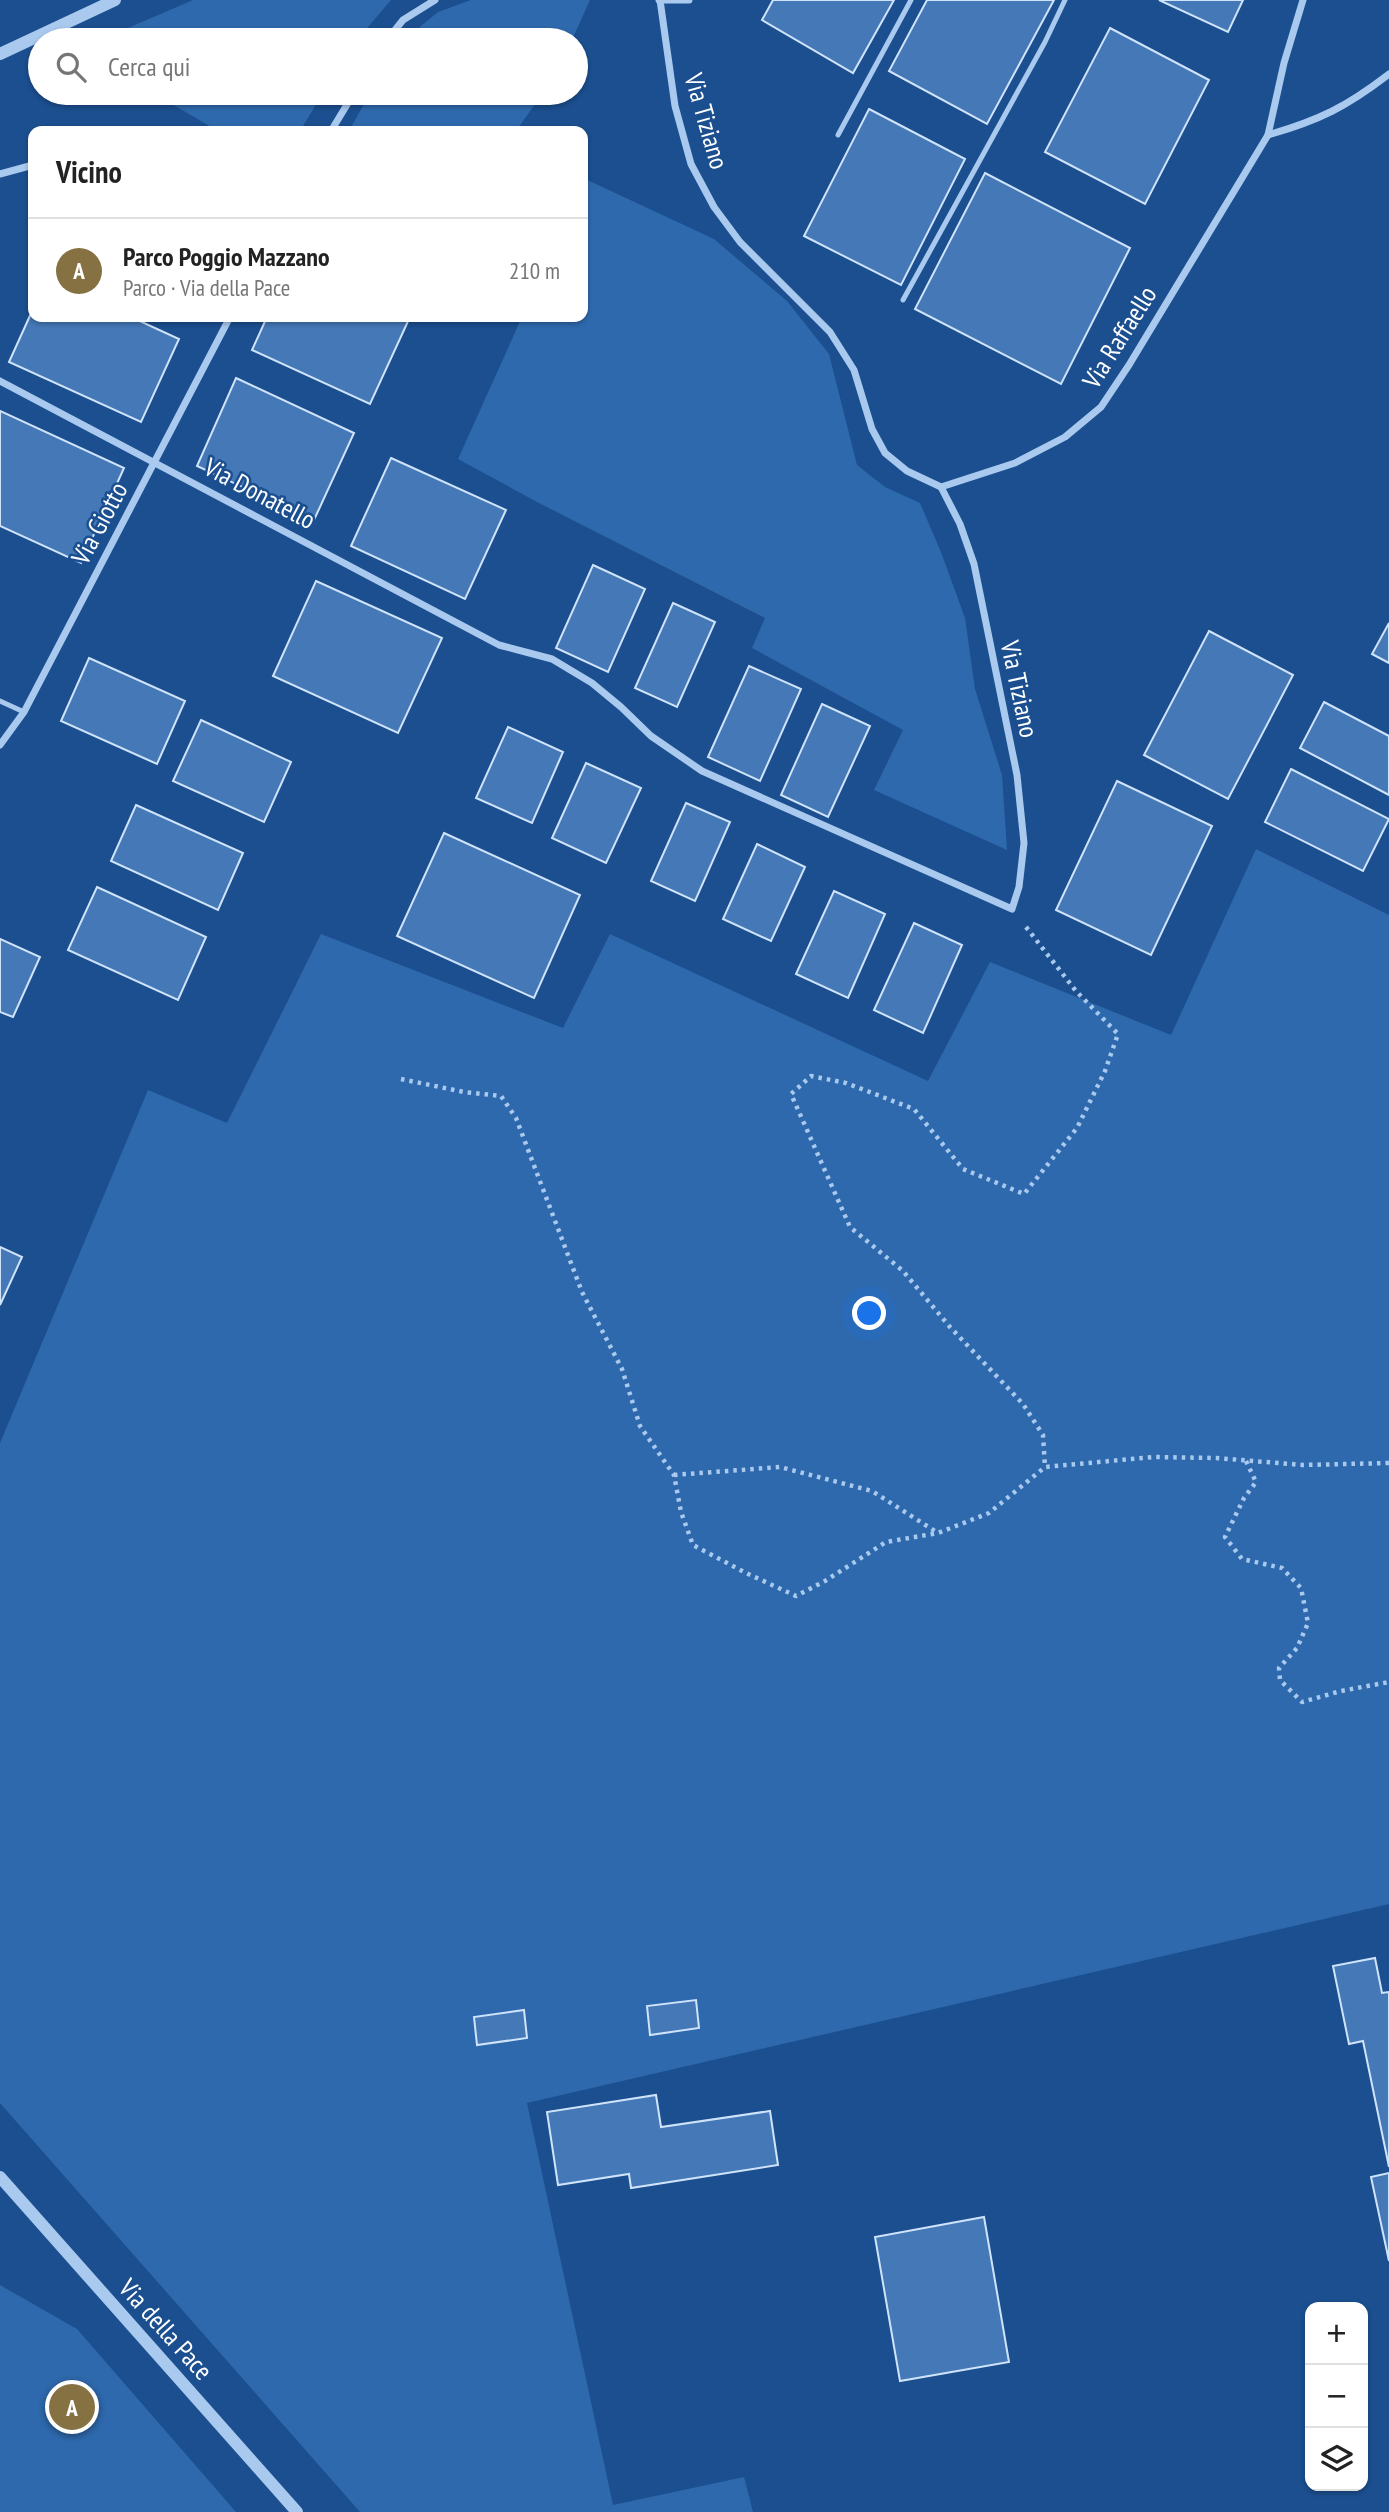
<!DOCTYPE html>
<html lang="it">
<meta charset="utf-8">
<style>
body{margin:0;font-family:"PT Sans Narrow",sans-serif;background:#f6f6f6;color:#222}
.controls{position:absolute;right:21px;bottom:21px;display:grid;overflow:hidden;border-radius:14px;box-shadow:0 2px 5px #0004}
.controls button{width:63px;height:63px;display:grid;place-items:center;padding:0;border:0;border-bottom:2px solid #e0e0e0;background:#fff;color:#222;font:35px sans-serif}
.you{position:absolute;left:870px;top:1314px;width:24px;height:24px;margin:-18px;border:5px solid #fff;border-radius:50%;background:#1a73e8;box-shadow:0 0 0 10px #1a73e833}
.badge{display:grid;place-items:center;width:46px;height:46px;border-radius:50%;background:#857141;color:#fff;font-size:23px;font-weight:700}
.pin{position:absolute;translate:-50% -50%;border:4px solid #fff;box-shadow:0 2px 7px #0006}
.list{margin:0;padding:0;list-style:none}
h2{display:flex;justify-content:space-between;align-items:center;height:91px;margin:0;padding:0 28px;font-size:30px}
h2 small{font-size:23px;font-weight:400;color:#767676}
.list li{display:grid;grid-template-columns:46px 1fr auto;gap:21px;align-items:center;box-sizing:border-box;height:105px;padding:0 28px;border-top:2px solid #e0e0e0}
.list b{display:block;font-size:26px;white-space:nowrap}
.list p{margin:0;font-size:23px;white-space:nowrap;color:#767676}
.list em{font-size:23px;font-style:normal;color:#767676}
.icon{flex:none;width:38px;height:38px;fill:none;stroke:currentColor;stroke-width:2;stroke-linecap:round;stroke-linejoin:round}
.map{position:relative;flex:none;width:1389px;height:2512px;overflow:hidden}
.search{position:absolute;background:#fff;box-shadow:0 2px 5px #0004;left:28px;top:28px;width:560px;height:77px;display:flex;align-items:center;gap:18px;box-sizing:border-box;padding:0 24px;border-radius:38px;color:#767676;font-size:26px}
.panel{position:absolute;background:#fff;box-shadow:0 2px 5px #0004;left:28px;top:126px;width:560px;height:196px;border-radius:14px}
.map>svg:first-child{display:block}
</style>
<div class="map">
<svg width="1389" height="2512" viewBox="0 0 1389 2512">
<rect width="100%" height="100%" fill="#1b4f8f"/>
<!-- green -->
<g fill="#2e69ad">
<polygon points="193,0 391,0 357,40 100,40"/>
<polygon points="471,0 590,0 572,40 404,40 438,12"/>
<polygon points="153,93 323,93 300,131 218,131"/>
<polygon points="370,93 543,93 516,131 349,131"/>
<polygon points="583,178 714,239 787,301 829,354 857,465 885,487 920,503 941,552 965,618 975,689 1002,775 1007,850 874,790 903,730 752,648 765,618 537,502 458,459 522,317 583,317"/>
<polygon points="1256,849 1389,915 1389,1904 527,2103 613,2505 744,2477 753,2512 360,2512 0,2103 0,1443 148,1090 227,1123 321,934 563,1028 610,934 928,1081 990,962 1171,1035"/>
<polygon points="0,2285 77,2329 236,2512 0,2512"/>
</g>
<!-- building -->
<g fill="#4478b7" stroke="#cfe3fa" stroke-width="2">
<polygon points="773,0 894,0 853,73 762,20"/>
<polygon points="927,0 1054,0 987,124 889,71"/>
<polygon points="1159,0 1243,0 1228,32"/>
<polygon points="1110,28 1209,80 1145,204 1045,152"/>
<polygon points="869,109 965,159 901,285 804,236"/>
<polygon points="985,173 1130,248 1061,384 915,309"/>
<polygon points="33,309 33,317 131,317 179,339 141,422 9,362"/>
<polygon points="267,317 410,317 370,404 252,350"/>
<polygon points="236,378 354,433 314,520 197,466"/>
<polygon points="0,411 124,468 81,563 0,526"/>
<polygon points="391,458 506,510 465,599 351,546"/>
<polygon points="593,565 645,589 608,672 556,648"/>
<polygon points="316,581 442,638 398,733 273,676"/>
<polygon points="673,603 715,622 677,707 635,688"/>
<polygon points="1389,623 1389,663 1372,654"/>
<polygon points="1209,631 1293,675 1228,799 1144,755"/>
<polygon points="89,658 185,701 157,764 61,721"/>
<polygon points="749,666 801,689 760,781 708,757"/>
<polygon points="1324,702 1389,736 1389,795 1300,748"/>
<polygon points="822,704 870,726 828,817 781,795"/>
<polygon points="201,720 291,762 264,822 173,781"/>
<polygon points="508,727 563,752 532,823 476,798"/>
<polygon points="586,763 641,788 606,863 552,838"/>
<polygon points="1291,769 1389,819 1363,871 1265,822"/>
<polygon points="1117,781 1212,826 1151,955 1056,910"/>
<polygon points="686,803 730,822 695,901 651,881"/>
<polygon points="136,805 243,853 218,910 111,861"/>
<polygon points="444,833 580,895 534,998 397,936"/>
<polygon points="757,844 805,867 771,941 723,919"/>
<polygon points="97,887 206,937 178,1000 68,950"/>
<polygon points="834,891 885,914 848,998 796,974"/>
<polygon points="914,923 962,945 923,1033 874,1010"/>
<polygon points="0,939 40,957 13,1017 0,1012"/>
<polygon points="0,1247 22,1257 0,1305"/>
<polygon points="1375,1958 1382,1993 1389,1992 1389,2167 1363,2041 1349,2044 1333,1966"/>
<polygon points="696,2000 699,2028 650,2035 647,2006"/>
<polygon points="524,2010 527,2038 477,2045 474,2017"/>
<polygon points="656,2095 661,2127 770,2111 778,2165 631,2188 629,2174 558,2185 547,2112"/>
<polygon points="1389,2173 1389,2261 1371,2177"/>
<polygon points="984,2217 1009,2362 900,2381 875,2237"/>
</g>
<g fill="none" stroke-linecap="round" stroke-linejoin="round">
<!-- path -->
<g stroke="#a9c9ee" stroke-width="4.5" stroke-dasharray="3.5 5" stroke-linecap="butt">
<polyline points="1026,927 1076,991 1118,1034 1105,1071 1077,1128 1024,1194 963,1169 914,1109 846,1083 811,1076 791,1094 850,1227 903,1271 950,1327 1023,1404 1043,1435 1045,1467"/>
<polyline points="401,1079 464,1092 501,1096 516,1118 582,1292 622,1369 640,1426 674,1475 681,1512 693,1545 746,1573 796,1596 825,1581 886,1542 938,1533 989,1513 1045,1467 1153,1457 1216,1458 1303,1465 1389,1463"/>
<polyline points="1246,1461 1256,1482 1244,1498 1225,1537 1242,1559 1282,1568 1301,1588 1308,1623 1297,1648 1279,1668 1280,1680 1302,1702 1341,1691 1389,1682"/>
<polyline points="674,1475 780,1467 872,1491 938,1533"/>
</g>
<!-- service -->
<g stroke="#a9c9ee" stroke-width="5">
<polyline points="838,135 911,0"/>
<polyline points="903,300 1045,42 1065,0"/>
<polyline points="0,701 24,712"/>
</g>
<!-- minor -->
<g stroke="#a9c9ee" stroke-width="7">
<polyline points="659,0 689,0"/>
<polyline points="387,40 403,20 435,0"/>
<polyline points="331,131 354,93"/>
<path d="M 1268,135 C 1320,120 1346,107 1389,74"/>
<polyline points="0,174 33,165"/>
<polyline points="0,381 499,645 552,659 592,683 621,707 651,736 702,771 1012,909 1019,887 1024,843 1017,775 974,564 960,524 941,487 907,471 885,453 872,429 854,370 830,332 740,242 714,207 691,164 675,106 660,0"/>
<polyline points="941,487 1015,463 1065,437 1101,407 1129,365 1268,135 1284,63 1303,0"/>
<polyline points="0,745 24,712 230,317"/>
</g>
<!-- tertiary -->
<g stroke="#a9c9ee" stroke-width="12">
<polyline points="0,54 115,0"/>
<polyline points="0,2177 297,2512"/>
</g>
</g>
<g text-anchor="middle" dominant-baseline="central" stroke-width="5" stroke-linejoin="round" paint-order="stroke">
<!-- street labels -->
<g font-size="26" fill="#fff" stroke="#1b4f8f">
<text transform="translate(707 121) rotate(74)">Via Tiziano</text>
<text transform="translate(1119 337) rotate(-58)">Via Raffaello</text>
<text transform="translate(260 493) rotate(28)">Via Donatello</text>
<text transform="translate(99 523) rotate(-62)">Via Giotto</text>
<text transform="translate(1020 689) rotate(78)">Via Tiziano</text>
<text transform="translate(166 2329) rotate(48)">Via della Pace</text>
</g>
</g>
</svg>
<div class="controls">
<button>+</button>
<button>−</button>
<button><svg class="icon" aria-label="layers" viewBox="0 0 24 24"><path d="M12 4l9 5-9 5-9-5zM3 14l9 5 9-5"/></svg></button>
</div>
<div class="you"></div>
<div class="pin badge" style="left:72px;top:2407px">A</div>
<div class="search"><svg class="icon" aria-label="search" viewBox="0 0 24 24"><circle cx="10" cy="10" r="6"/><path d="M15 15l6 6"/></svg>Cerca qui</div>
<section class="panel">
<h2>Vicino<small></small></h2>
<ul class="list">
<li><span class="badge">A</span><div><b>Parco Poggio Mazzano</b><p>Parco · Via della Pace</p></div><em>210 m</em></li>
</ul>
</section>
</div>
